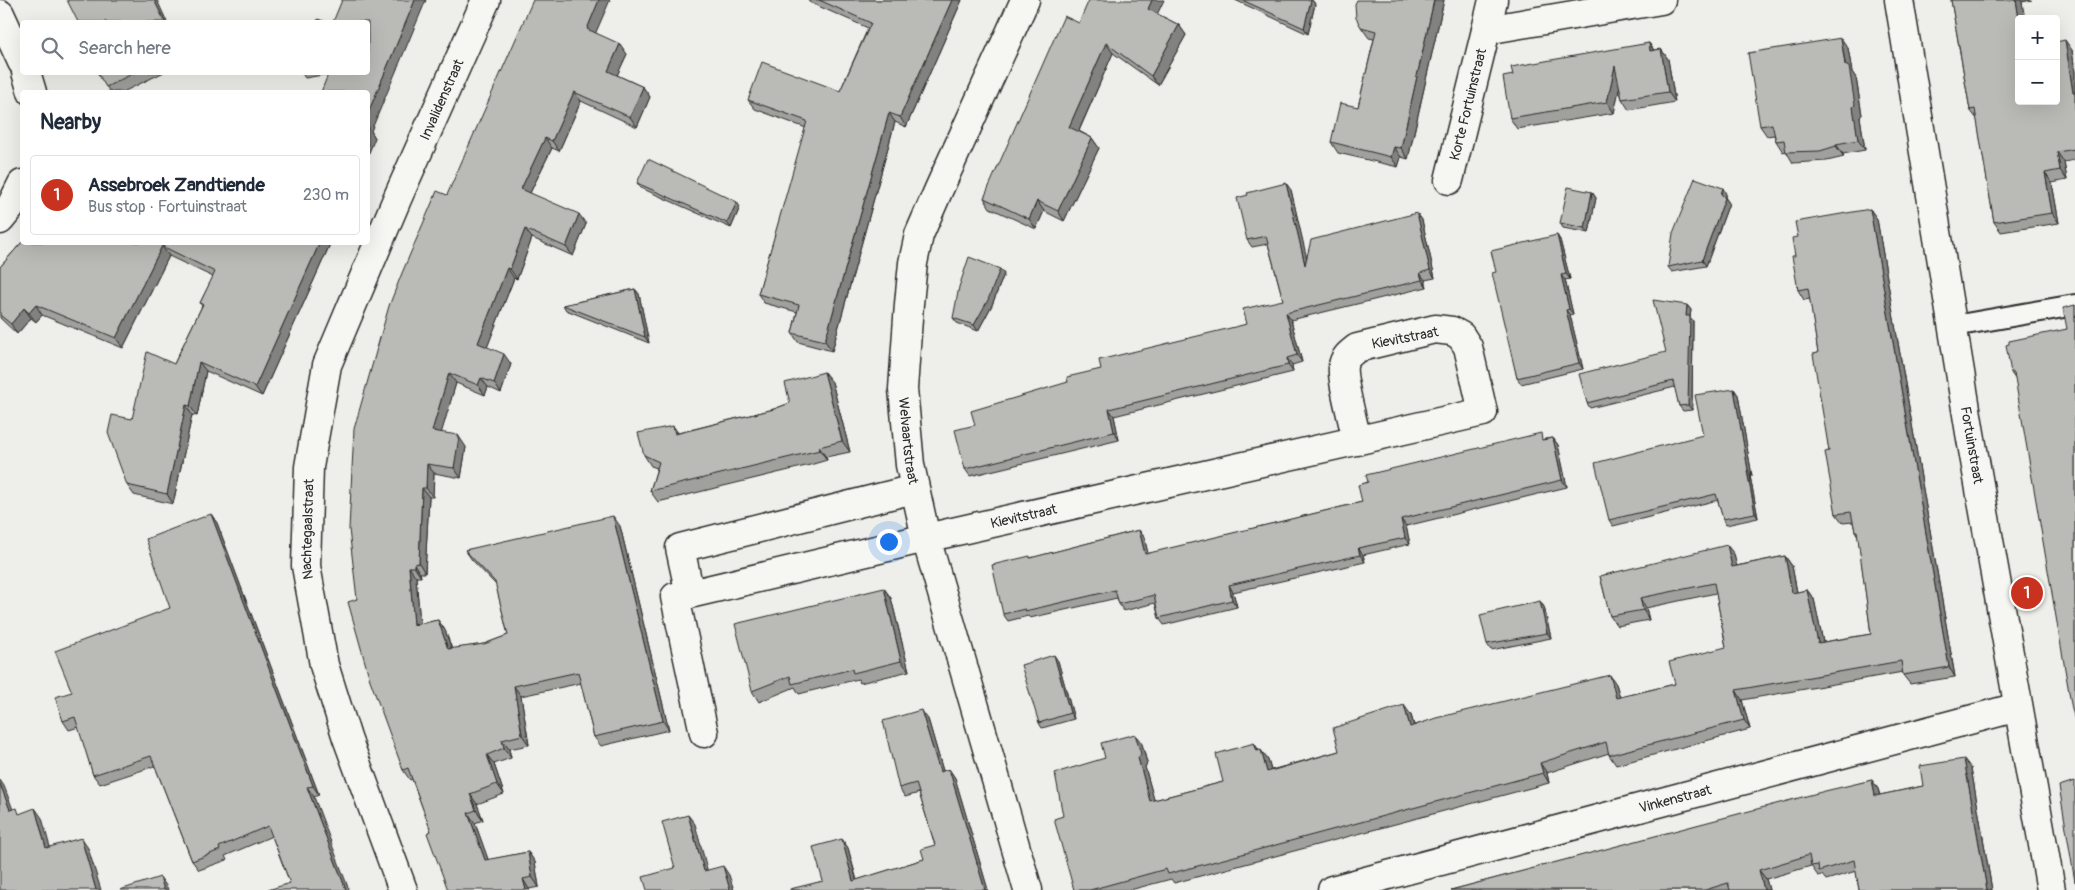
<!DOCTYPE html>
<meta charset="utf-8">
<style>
body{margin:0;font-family:Pangolin,sans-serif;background:#f2f2f3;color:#1f2937}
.controls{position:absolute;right:15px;top:15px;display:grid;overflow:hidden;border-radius:5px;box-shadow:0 5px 20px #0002}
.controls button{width:45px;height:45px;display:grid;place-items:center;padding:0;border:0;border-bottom:1px solid #e0e1e3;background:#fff;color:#1f2937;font:25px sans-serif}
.you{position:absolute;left:888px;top:541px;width:18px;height:18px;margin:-12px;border:4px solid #fff;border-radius:50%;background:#1a73e8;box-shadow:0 0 0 8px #1a73e833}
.badge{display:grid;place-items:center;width:32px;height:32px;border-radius:50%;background:#c8321e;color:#fff;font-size:16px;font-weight:700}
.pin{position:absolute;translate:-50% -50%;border:2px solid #fff;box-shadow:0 1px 5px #0006}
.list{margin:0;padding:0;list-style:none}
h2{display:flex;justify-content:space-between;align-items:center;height:65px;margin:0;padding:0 20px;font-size:21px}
h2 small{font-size:16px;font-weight:400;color:#747a83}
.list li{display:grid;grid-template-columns:32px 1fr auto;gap:15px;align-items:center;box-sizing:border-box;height:80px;margin:0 10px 10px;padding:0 10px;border:1px solid #e0e1e3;border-radius:5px}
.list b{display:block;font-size:19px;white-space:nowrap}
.list p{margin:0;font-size:16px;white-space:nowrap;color:#747a83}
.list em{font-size:16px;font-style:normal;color:#747a83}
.icon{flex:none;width:28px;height:28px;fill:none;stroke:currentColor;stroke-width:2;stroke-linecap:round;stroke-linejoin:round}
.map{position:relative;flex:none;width:2075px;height:890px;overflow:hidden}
.search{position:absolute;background:#fff;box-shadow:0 5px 20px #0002;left:20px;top:20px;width:350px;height:55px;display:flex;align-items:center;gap:12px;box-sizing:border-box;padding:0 18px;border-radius:5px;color:#747a83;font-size:19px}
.panel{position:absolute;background:#fff;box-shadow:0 5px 20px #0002;left:20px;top:90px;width:350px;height:155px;border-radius:5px}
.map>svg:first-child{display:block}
</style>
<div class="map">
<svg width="2075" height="890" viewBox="0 0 2075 890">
<rect width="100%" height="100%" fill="#eeeeea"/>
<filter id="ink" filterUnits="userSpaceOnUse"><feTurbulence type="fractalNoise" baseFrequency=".02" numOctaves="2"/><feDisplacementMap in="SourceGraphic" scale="10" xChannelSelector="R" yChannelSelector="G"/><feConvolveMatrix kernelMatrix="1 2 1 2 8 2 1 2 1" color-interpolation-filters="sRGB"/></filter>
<g filter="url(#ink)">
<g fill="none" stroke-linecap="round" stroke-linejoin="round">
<!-- lane casing -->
<g stroke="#2b2b2b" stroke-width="24">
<polyline id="lane" points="1954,326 2075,305"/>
</g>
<!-- street casing -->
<g stroke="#2b2b2b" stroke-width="31">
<g id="street">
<path id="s1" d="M 1025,0 L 939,189 L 919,235 L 913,263 L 909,304 L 903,389 L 910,465 L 926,538 L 1028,890"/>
<polyline points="1493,0 1486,30 1661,0"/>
<path id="s2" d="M 1899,0 L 1970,433 L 2051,890"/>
<polyline points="0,14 22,62"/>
<polyline points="26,72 32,92"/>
<path id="s3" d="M 1449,180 L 1486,30"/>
<polyline points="0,220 10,208 22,184"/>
<path id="s4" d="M 914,489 L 680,548 L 690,594 L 926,538 L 1483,412 L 1468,347 L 1461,336 L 1452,331 L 1435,329 L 1357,348 C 1351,353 1344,357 1343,366 C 1341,379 1354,425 1357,441"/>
<polyline points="690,594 675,597 704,733"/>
<path id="s5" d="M 403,890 L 347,738 L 324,665 L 306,566 L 309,467 L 327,365 L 397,199 L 486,0"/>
<path id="s6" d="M 1332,890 L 2018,707"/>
</g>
</g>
<!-- lane -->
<use href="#lane" stroke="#f6f6f2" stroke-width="20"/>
<!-- street -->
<use href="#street" stroke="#f6f6f2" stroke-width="28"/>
</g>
<!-- wall -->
<g fill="#a0a09d" stroke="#2b2b2b">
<polygon points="808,0 962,0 906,127 895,122 832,351 798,342 792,333 797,312 764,303 758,294 806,128 755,109 748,100 840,91 868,28 809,2"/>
<polygon points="1235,0 1312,0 1315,4 1308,34"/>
<polygon points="1444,0 1408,159 1401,157 1398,167 1338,153 1331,142 1358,107 1374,39 1369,38 1361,27"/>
<polygon points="1951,0 2032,0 2022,2 2019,101 2072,50 2075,72 2075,160 2064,162 2067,180 2052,183 2059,223 2001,232 1994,222 1977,119 1970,110"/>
<polygon points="1157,14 1179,25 1186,35 1158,85 1113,53 1079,131 1092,138 1099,148 1064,221 1044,211 1036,229 990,208 984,198 1079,23"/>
<polygon points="596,33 627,54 617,75 643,87 650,97 637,127 581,101 559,151 552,148 530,193 586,224 573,256 532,238 517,279 514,278 487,347 511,364 501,393 488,387 485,395 456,383 441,432 466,447 461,478 434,473 433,497 429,497 425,573 420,573 421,577 416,577 420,624 438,620 445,630 452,649 484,644 508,635 496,585 472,560 465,550 620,526 669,730 601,746 594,737 581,683 521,696 529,745 509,749 511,758 494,764 504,794 477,804 483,820 475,823 488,860 528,852 535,862 539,887 529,889 431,831 412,779 410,780 403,770 357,599 447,195"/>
<polygon points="1649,43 1654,50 1661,49 1668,59 1675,102 1629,110 1622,99 1619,88 1614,113 1517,129 1510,118 1513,75"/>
<polygon points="1848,48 1852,72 1856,78 1862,115 1860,117 1865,150 1843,154 1844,157 1827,161 1793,163 1786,151 1783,152 1776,141 1774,135 1767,136 1760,126"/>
<polygon points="97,72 164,72 123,92 110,92"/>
<polygon points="301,72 368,72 371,131 375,138 329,74 305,78"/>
<polygon points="637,183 740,207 731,228 641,188"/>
<polygon points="1291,190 1306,257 1417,213 1422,220 1435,278 1425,280 1427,287 1291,320 1302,362 1292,365 1293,372 1114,416 1119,440 970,476 965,469 975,425 1068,382 1101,369 1247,324 1283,300 1268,244 1252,247 1247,240"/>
<polygon points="1592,192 1596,198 1589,233 1563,228 1560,223"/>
<polygon points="1726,194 1725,197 1729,203 1706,266 1672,272 1668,267"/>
<polygon points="1870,209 1877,219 1955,677 1910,684 1903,675 1903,672 1742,700 1750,729 1616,765 1609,755 1609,753 1547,773 1549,783 1174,883 1171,879 1130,890 1074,890 1063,816 1105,758 1142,744 1147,763 1145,767 1154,800 1223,782 1260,751 1268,760 1271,770 1339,751 1411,715 1414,725 1616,684 1620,697 1675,684 1726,647 1716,593 1646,608 1649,620 1617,626 1610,616 1600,576 1734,554 1736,566 1785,556 1792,566 1797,592 1807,590 1814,599 1823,642 1871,634 1858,536 1855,531 1853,522 1843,523 1836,514 1818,353 1810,299 1804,300 1798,290 1795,256 1798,237"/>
<polygon points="1557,235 1560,240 1570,279 1565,280 1573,314 1570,315 1583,369 1521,384 1517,378 1496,272"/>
<polygon points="22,242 331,242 262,396 206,371 197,416 192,415 173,504 134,495 127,485 132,419 174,364 202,306 200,303 213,277 169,256 123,348 42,315 36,322 31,318 17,334 0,318 0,267"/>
<polygon points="1000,269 1004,274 992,305 978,331 957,323 953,318"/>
<polygon points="635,289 639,294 649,343 566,310 563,305"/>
<polygon points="1687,305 1691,310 1690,317 1693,321 1692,410 1683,411 1679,406 1675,387 1590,408 1587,403 1666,352"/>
<polygon points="2075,305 2075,721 2016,380 2011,373 2067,329"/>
<polygon points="832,382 850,452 826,457 827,460 810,465 658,502 650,491 657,468 651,466 644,455 673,426 678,433 774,409 790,403"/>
<polygon points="1734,389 1738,395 1752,476 1750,476 1758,518 1726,525 1723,519 1718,500 1613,526 1609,520 1703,435"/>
<polygon points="1553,438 1558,445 1567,487 1406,526 1410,544 1363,555 1365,562 1233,592 1237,607 1164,625 1159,618 1155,603 1124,611 1119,604 1117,598 1030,618 1028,616 1008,621 1003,614 1031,558 1139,530 1144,537 1148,554 1362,502 1545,439"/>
<polygon points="211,514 217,523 319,795 314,797 290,883 272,836 225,856 227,860 199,870 192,861 155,766 100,784 93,775 79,727 69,730 63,721 72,692 170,608"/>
<polygon points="891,598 909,671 860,683 858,679 799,694 795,687 759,702 752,691"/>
<polygon points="1540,601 1544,607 1551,638 1491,650 1487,644"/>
<polygon points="1058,661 1074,719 1042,728 1039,723"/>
<polygon points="928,719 943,771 949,769 955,778 988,890 790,890 823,881 842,839 848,848 857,880 924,859 935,845 919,793 905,797 899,788"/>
<polygon points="1971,768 1992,890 1859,890 1856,871 1826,880 1822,875 1818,876 1811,866 1766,879 1769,890 1451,890 1872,780 1878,789 1880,795 1923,786"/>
</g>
<!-- shaded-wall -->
<g fill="#828280" stroke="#2b2b2b">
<polygon points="154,0 157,0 167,22 165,22"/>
<polygon points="415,0 426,0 371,131 375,138 368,155 368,113"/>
<polygon points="599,0 610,0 593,39 587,29"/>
<polygon points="952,0 962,0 906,127 900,117"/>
<polygon points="1152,0 1164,0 1155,19 1148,9"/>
<polygon points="1311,0 1312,0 1315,4 1308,34 1304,28"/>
<polygon points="1434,0 1444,0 1408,159 1401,148"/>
<polygon points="2016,0 2021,0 2022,2 2025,19 2019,19"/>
<polygon points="1179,25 1186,35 1158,85 1151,76"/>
<polygon points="1841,38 1848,48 1852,72 1856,78 1862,115 1860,117 1865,150 1858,140"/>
<polygon points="2065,40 2072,50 2075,72 2075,96 2073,93"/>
<polygon points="1106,43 1113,53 1076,137 1069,127"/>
<polygon points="1649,43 1656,54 1650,51"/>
<polygon points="620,44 627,54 615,80 608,71"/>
<polygon points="1661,49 1668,59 1675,102 1668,92"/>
<polygon points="1615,66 1622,76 1614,113 1607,102"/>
<polygon points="643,87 650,97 637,127 630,117"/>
<polygon points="574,92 581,101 559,151 552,141"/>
<polygon points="889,113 895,122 832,351 825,341"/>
<polygon points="545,138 552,148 527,199 521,189"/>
<polygon points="1092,138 1099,148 1064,221 1058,211"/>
<polygon points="1836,144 1843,154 1844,157 1836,146"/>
<polygon points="1394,147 1401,157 1398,167 1391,157"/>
<polygon points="2057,152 2064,162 2067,180 2060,170"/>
<polygon points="2045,173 2052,183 2059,223 2052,213"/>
<polygon points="1286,183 1291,190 1310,272 1305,265"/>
<polygon points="1723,188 1726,194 1724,199 1721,194"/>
<polygon points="1592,192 1596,198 1589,233 1585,228"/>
<polygon points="1725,198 1729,203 1706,266 1702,260"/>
<polygon points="1037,201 1044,211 1036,229 1029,219"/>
<polygon points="737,202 740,207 731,228 727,223"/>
<polygon points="1870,209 1877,219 1955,677 1949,667"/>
<polygon points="1417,213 1422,220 1435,278 1430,270"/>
<polygon points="579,214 586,224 573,256 566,247"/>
<polygon points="525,229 532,238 517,279 510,269"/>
<polygon points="1557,235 1560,240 1570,279 1566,274"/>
<polygon points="320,242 331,242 262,396 255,387"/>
<polygon points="162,246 169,256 123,348 116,338"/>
<polygon points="507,268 514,278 485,353 478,343"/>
<polygon points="1000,269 1004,274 992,305 978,331 974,325"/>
<polygon points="1420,273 1425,280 1427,287 1422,280"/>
<polygon points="1561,275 1565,280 1573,314 1569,309"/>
<polygon points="635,289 639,294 649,343 645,337"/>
<polygon points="36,305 42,315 36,322 29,313"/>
<polygon points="1687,305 1691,310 1690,317 1693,321 1692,410 1688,405 1686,316"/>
<polygon points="24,308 31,318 17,334 11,324"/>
<polygon points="1566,310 1570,315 1583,369 1579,363"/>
<polygon points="1286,313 1291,320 1302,362 1297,355"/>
<polygon points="504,354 511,364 501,393 494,383"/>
<polygon points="1287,358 1292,365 1293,372 1288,365"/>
<polygon points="199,362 206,371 197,416 190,406"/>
<polygon points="824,372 832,382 850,452 842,441"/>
<polygon points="449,373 456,383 439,441 432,431"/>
<polygon points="481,378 488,387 485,395 478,385"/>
<polygon points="1734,389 1738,395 1752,476 1748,470"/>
<polygon points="186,405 192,415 173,504 167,494"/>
<polygon points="1109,409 1114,416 1119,440 1114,432"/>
<polygon points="673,426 681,437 675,434"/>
<polygon points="458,435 466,447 461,478 454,468"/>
<polygon points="1553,438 1558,445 1567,487 1562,480"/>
<polygon points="819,447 826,457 827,460 820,450"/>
<polygon points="427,464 434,473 433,497 426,488"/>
<polygon points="1747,471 1750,476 1758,518 1755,513"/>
<polygon points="422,488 429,497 425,573 419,563"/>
<polygon points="211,514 217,523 319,795 313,786"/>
<polygon points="613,516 620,526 669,730 663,721"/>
<polygon points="1401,519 1406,526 1410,544 1405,538"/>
<polygon points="1139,530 1144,537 1150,561 1145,554"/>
<polygon points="1727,545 1734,554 1739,576 1732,567"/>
<polygon points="1358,548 1363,555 1365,562 1360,555"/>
<polygon points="1785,556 1792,566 1799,603 1792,593"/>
<polygon points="414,564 420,573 421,577 414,567"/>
<polygon points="409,567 416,577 421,635 414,625"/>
<polygon points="1229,585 1233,592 1237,607 1232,600"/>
<polygon points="884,588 891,598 909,671 901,661"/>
<polygon points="1807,590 1814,599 1825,652 1818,643"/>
<polygon points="1640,598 1646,608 1649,620 1643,610"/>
<polygon points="1540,601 1544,607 1551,638 1547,633"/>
<polygon points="438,620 445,630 455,659 448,649"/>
<polygon points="1054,655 1058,661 1074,719 1070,713"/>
<polygon points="1610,675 1616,684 1623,708 1616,698"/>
<polygon points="514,686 521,696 529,745 522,735"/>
<polygon points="1736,690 1742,700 1750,729 1744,720"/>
<polygon points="1404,705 1411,715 1416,736 1410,727"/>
<polygon points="921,710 928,719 946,781 940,772"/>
<polygon points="1135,734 1142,744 1147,763 1145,767 1157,810 1150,801 1138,758"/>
<polygon points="502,740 509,749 511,758 504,748"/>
<polygon points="1254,743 1261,753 1257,751"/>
<polygon points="1261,750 1268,760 1274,781 1267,772"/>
<polygon points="487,755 494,764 504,794 497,784"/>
<polygon points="1964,759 1971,768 1992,890 1987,890"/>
<polygon points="1540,763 1547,773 1549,783 1543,773"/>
<polygon points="949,769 955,778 988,890 985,890"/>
<polygon points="0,780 4,786 17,820 10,810 0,784"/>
<polygon points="1872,780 1878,789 1882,805 1875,796"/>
<polygon points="307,787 314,797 349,890 346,890"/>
<polygon points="470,794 477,804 483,820 476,810"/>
<polygon points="35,808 42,818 53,858 46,848"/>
<polygon points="468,813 475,823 492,870 485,860"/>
<polygon points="688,815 695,824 710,880 704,871"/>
<polygon points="81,838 88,848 101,890 96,890"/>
<polygon points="842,839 848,848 859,890 853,881"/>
<polygon points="528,852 535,862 539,887 532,877"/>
<polygon points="723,866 729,875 734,890 730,890"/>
<polygon points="1759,870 1766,879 1769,890 1764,890"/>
<polygon points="160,877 167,887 168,890 164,890"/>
<polygon points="523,879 529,889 530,890 526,890"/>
</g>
<!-- building -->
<g fill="#babab7" stroke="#2b2b2b">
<polygon points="67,0 154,0 165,22 78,22"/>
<polygon points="342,0 415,0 368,113 368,92 321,92 329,72 368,72 368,22 333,22"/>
<polygon points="533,0 599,0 587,29 620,44 608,71 643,87 630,117 574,92 552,141 545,138 521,189 579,214 566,247 525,229 510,269 507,268 478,343 504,354 494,383 481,378 478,385 449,373 432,431 458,435 459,437 454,468 427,464 426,488 422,488 419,563 414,564 414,567 409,567 414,625 438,620 448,649 484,644 508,635 495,582 465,550 613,516 663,721 594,737 578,672 514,686 522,735 502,740 504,748 487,755 497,784 470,794 476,810 468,813 485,860 528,852 532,877 523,879 526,890 448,890 427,833 431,831 408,768 403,770 370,680 348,602 357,599 349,529 354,429 389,306 402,273 437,191 447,195"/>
<polygon points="819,0 952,0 900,117 889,113 825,341 792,333 799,305 758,294 807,121 748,100 762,62 840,91 871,23"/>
<polygon points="1089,0 1152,0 1148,9 1179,25 1151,76 1106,43 1069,127 1092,138 1058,211 1037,201 1029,219 984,198 1064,16 1079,23"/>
<polygon points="1242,0 1311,0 1304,28"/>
<polygon points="1357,0 1434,0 1401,148 1394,147 1391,157 1331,142 1340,103 1358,107 1376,31 1361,27 1356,18 1355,4"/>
<polygon points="1951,0 2016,0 2019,19 2019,101 2056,101 2056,42 2065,40 2073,93 2075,93 2075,149 2057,152 2060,170 2045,173 2052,213 1994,222 1975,109 1970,110"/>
<polygon points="318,19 326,22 317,22"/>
<polygon points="1841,38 1845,65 1849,67 1855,105 1853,107 1858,140 1836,144 1836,146 1820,151 1786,152 1784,140 1776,141 1772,124 1760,126 1748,53"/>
<polygon points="1649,43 1650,51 1661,49 1668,92 1622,99 1615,66 1607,102 1510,118 1503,77 1513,75 1511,67"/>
<polygon points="97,72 136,72 106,87"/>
<polygon points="648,159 737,202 727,223 637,183"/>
<polygon points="1695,178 1723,188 1721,194 1725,198 1702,260 1668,267 1673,233"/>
<polygon points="1286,183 1305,265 1311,240 1417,213 1430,270 1420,273 1422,280 1286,313 1297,355 1287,358 1288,365 1109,409 1114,432 965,469 955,430 975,425 971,411 1068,382 1067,377 1101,369 1099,360 1247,324 1243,309 1283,300 1266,236 1247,240 1237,198 1248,195 1247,193"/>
<polygon points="1568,187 1592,192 1585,228 1560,223"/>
<polygon points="1870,209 1949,667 1903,675 1901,661 1736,690 1744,720 1609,755 1606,742 1540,763 1543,773 1168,874 1166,869 1090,890 1074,890 1054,819 1063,816 1055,773 1105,758 1101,743 1135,734 1141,754 1138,758 1150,801 1223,782 1216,754 1254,743 1257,751 1261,750 1267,772 1339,751 1333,728 1404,705 1410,727 1436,718 1610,675 1616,698 1675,684 1669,662 1726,647 1714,583 1640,598 1643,610 1610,616 1600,576 1727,545 1732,567 1785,556 1792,593 1807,590 1818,643 1871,634 1857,531 1855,531 1851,512 1836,514 1825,452 1829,451 1813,354 1818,353 1808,288 1798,290 1792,256 1795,256 1792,238 1798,237 1795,222"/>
<polygon points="1557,235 1566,274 1561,275 1569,309 1566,310 1579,363 1517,378 1492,273 1496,272 1491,251"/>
<polygon points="22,242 320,242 255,387 199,362 190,406 186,405 167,494 127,485 108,433 112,415 132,419 147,352 174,364 203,304 200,303 215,272 162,246 116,338 36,305 29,313 24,308 11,324 0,315 0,267"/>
<polygon points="969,257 1000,269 988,300 974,325 953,318 959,287"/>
<polygon points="635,289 645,337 563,305"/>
<polygon points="1653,300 1687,305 1686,316 1690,316 1688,405 1679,406 1673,381 1587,403 1579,374 1666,352"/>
<polygon points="2075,305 2075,721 2071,704 2014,373 2011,373 2006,345 2009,344 2009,341 2067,329 2063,308"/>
<polygon points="824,372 842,441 819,447 820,450 803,454 650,491 659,462 644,455 638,433 673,426 675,434 774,409 790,403 785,383"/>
<polygon points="1734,389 1748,470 1747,471 1755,513 1723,519 1716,494 1609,520 1595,463 1703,435 1695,395"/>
<polygon points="1541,433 1542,440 1553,438 1562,480 1401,519 1405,538 1358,548 1360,555 1229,585 1232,600 1159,618 1154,595 1119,604 1115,590 1025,611 1025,609 1003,614 992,565 1030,556 1030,558 1139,530 1145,554 1362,502 1358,485 1368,482 1366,475"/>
<polygon points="211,514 313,786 307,787 346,890 268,890 290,883 268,826 219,847 220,850 192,861 151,756 93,775 75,717 63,721 55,697 72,692 55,651 170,608 146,539"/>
<polygon points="884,588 901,661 853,673 852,669 792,684 790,676 752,691 735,624"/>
<polygon points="1540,601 1547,633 1487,644 1480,615"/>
<polygon points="1054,655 1070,713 1039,723 1021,665"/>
<polygon points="921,710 940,772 949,769 985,890 790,890 790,889 823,881 813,847 842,839 853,881 924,859 921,849 935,845 916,783 899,788 883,721"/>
<polygon points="1964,759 1987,890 1859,890 1854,860 1819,871 1818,865 1811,866 1809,855 1759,870 1764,890 1730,890 1728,883 1705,890 1451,890 1825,791 1872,780 1875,796 1923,786 1920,766"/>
<polygon points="2075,781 2075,882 2059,786"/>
<polygon points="0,784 10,810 17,808 19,814 35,808 46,848 81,838 96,890 0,890"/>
<polygon points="688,815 704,871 723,866 730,890 647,890 643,877 675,868 662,822"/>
<polygon points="160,877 164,890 120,890"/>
</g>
</g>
<g text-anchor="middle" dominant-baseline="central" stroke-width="4" stroke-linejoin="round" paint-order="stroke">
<!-- street labels -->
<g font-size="14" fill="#2b2b2b" stroke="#f6f6f2">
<text stroke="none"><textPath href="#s5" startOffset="831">Invalidenstraat</textPath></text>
<text stroke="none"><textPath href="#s3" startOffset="78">Korte Fortuinstraat</textPath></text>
<text transform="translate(1405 338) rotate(-11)">Kievitstraat</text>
<text stroke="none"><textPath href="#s1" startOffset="465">Welvaartstraat</textPath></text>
<text stroke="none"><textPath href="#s2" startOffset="451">Fortuinstraat</textPath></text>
<text stroke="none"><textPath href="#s4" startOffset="631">Kievitstraat</textPath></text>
<text stroke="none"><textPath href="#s5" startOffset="376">Nachtegaalstraat</textPath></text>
<text stroke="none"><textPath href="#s6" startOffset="355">Vinkenstraat</textPath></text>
</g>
</g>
</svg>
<div class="controls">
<button>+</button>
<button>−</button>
</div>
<div class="you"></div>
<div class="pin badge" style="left:2027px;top:593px">1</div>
<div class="search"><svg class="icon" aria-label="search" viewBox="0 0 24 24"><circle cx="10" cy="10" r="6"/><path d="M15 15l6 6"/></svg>Search here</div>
<section class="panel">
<h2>Nearby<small></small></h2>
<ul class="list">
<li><span class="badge">1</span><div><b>Assebroek Zandtiende</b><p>Bus stop · Fortuinstraat</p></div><em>230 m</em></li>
</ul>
</section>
</div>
